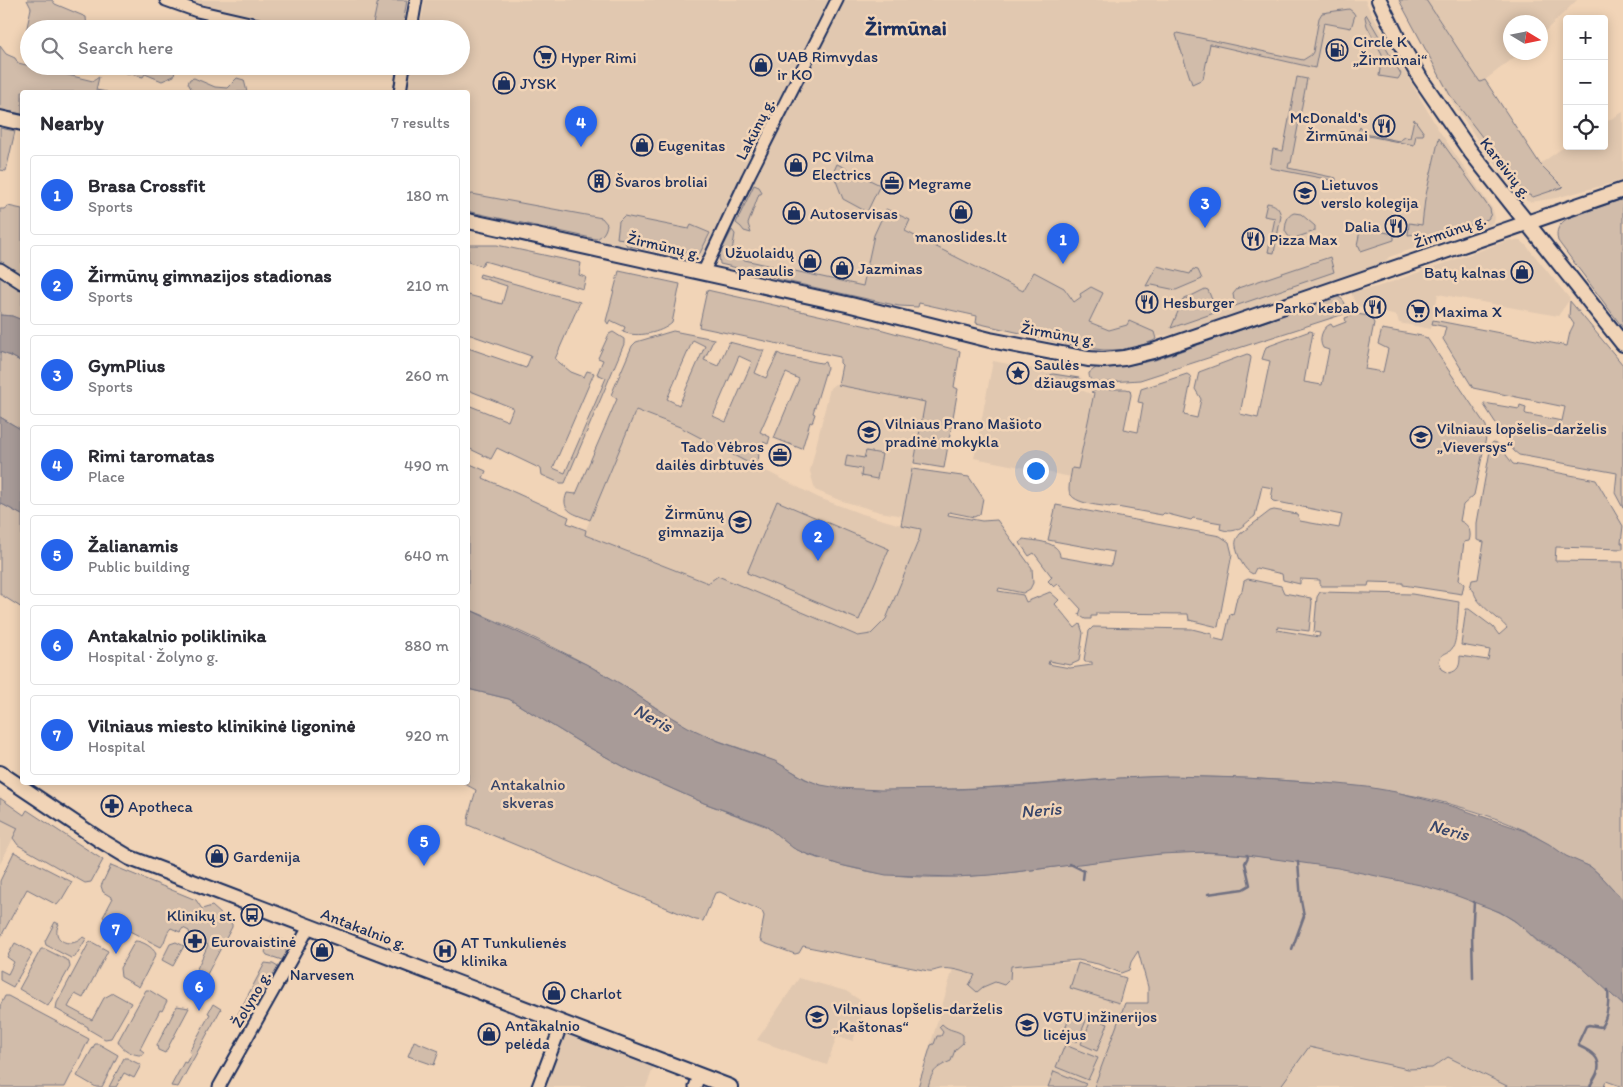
<!DOCTYPE html>
<meta charset="utf-8">
<style>
body{margin:0;font-family:Itim,sans-serif;background:#f7f7f7;color:#2b2b33}
.controls{position:absolute;right:15px;top:15px;display:grid;overflow:hidden;border-radius:5px;box-shadow:0 2px 12px #0003}
.controls button{width:45px;height:45px;display:grid;place-items:center;padding:0;border:0;border-bottom:1px solid #e1e1e2;background:#fff;color:#2b2b33;font:25px sans-serif}
.compass{position:absolute;left:1503px;top:15px;width:45px;height:45px;border-radius:50%;background:#fff;box-shadow:0 2px 12px #0003;rotate:100deg}
.you{position:absolute;left:1035px;top:470px;width:18px;height:18px;margin:-12px;border:4px solid #fff;border-radius:50%;background:#1a73e8;box-shadow:0 0 0 8px #1a73e833}
.badge{display:grid;place-items:center;width:32px;height:32px;border-radius:50%;background:#2563eb;color:#fff;font-size:16px;font-weight:700}
.pin{position:absolute;translate:-50% -41px;filter:drop-shadow(0 1px 2px #0008)}
.pin::after{content:'';position:absolute;top:26px;width:18px;height:15px;background:inherit;clip-path:polygon(0 0,100% 0,50% 100%)}
.list{margin:0;padding:0;list-style:none}
h2{display:flex;justify-content:space-between;align-items:center;height:65px;margin:0;padding:0 20px;font-size:21px}
h2 small{font-size:16px;font-weight:400;color:#7c7c81}
.list li{display:grid;grid-template-columns:32px 1fr auto;gap:15px;align-items:center;box-sizing:border-box;height:80px;margin:0 10px 10px;padding:0 10px;border:1px solid #e1e1e2;border-radius:5px}
.list b{display:block;font-size:19px;white-space:nowrap}
.list p{margin:0;font-size:16px;white-space:nowrap;color:#7c7c81}
.list em{font-size:16px;font-style:normal;color:#7c7c81}
.icon{flex:none;width:28px;height:28px;fill:none;stroke:currentColor;stroke-width:2;stroke-linecap:round;stroke-linejoin:round}
.map{position:relative;flex:none;width:1623px;height:1087px;overflow:hidden}
.search{position:absolute;background:#fff;box-shadow:0 2px 12px #0003;left:20px;top:20px;width:450px;height:55px;display:flex;align-items:center;gap:12px;box-sizing:border-box;padding:0 18px;border-radius:28px;color:#7c7c81;font-size:19px}
.panel{position:absolute;background:#fff;box-shadow:0 2px 12px #0003;left:20px;top:90px;width:450px;height:695px;border-radius:5px}
.map>svg:first-child{display:block}
</style>
<div class="map">
<svg width="1623" height="1087" viewBox="0 0 1623 1087">
<rect width="100%" height="100%" fill="#f1d4b7"/>
<filter id="ink" filterUnits="userSpaceOnUse"><feTurbulence type="fractalNoise" baseFrequency=".02" numOctaves="2"/><feDisplacementMap in="SourceGraphic" scale="10" xChannelSelector="R" yChannelSelector="G"/><feConvolveMatrix kernelMatrix="1 2 1 2 8 2 1 2 1" color-interpolation-filters="sRGB"/></filter>
<g filter="url(#ink)">
<!-- built -->
<g fill="#e1c8b0">
<polygon points="179,0 407,0 402,29 305,29 204,8"/>
<polygon points="425,0 830,0 703,255 695,259 661,251 627,246 468,211 468,92 408,92 413,66 461,66 461,29 420,29"/>
<polygon points="844,0 1365,0 1371,13 1438,129 1493,210 1495,218 1493,222 1487,226 1465,231 1389,257 1384,263 1179,333 1156,337 1155,333 1129,322 1127,325 1109,330 1089,322 1103,293 1080,294 1082,297 1074,302 1064,288 1024,291 904,231 887,209 874,235 861,298 721,265 717,255"/>
<polygon points="1399,0 1577,0 1541,35 1540,22 1510,22 1510,52 1520,53 1485,80 1540,164 1567,145 1604,146 1604,123 1623,112 1623,180 1556,198 1531,202 1527,201 1519,195 1483,148 1453,103"/>
<polygon points="1510,240 1521,241 1525,244 1570,299 1558,316 1438,294 1431,329 1399,323 1397,316 1356,306 1351,292 1377,287"/>
<polygon points="993,361 1082,378 1079,389 1093,395 1078,470 1072,469 1071,477 974,458"/>
<polygon points="835,384 926,402 903,516 880,512 839,500 815,490 810,471 830,388"/>
<polygon points="636,410 680,427 819,498 859,513 901,525 921,529 919,539 886,620 871,634 858,636 718,577 708,583 584,534"/>
<polygon points="0,798 25,815 0,864"/>
<polygon points="955,962 1078,963 1126,978 1119,1003 1123,1005 1125,1003 1148,1004 1308,1047 1441,1063 1448,1057 1509,1087 918,1087"/>
<polygon points="799,978 846,991 866,1004 853,1041 837,1036 827,1065 757,1040"/>
<polygon points="564,1032 654,1066 646,1087 543,1087"/>
</g>
<!-- green -->
<g fill="#d1bcaa" stroke="#767684" fill-rule="evenodd">
<polygon points="27,0 52,0 55,4 86,17 87,29 29,29 29,35 26,32 31,8"/>
<polygon points="378,0 407,0 402,29 372,29"/>
<polygon points="1399,0 1426,0 1480,82 1485,80 1540,164 1563,187 1533,197 1525,193 1450,95"/>
<polygon points="1349,9 1353,12 1355,15 1351,28 1324,23 1315,68 1210,44 1203,79 1192,84 1176,35 1177,33 1303,60 1311,55 1313,52 1319,18 1322,13"/>
<polygon points="1366,14 1401,74 1398,79 1379,76 1382,54 1367,26 1365,17"/>
<polygon points="0,46 6,54 15,58 18,63 93,81 99,77 96,90 107,92 22,92 22,114 0,110"/>
<polygon points="128,66 176,66 174,76 162,81 145,74 143,77 126,73 124,70"/>
<polygon points="1297,77 1307,79 1291,163 1289,163 1288,168 1336,178 1336,181 1270,168 1273,149 1283,151"/>
<polygon points="194,78 215,87 227,88 237,78 244,80 247,92 193,92 188,83 190,79"/>
<polygon points="1414,119 1424,133 1423,135 1416,135 1414,145 1363,135 1358,132 1360,127 1365,134 1399,141 1405,137 1410,138"/>
<polygon points="0,128 15,131 6,171 0,170"/>
<polygon points="1439,138 1490,209 1491,214 1488,219 1426,240 1417,234 1408,235 1409,223 1422,225 1425,199"/>
<polygon points="837,164 880,185 867,212 843,199 833,173"/>
<polygon points="754,185 759,187 762,192 761,194 759,194 748,224 751,233 744,231 741,227 736,223"/>
<path d="M 472,194 L 602,218 L 607,224 C 606,231 603,236 596,239 L 471,212 L 468,209 L 469,195 Z"/>
<path d="M 1623,199 L 1623,328 L 1558,241 C 1555,230 1559,224 1568,218 Z"/>
<path d="M 1267,203 C 1275,204 1279,207 1281,216 L 1274,253 L 1268,252 L 1275,218 L 1264,216 Z"/>
<polygon points="8,206 22,209 22,320 12,316 0,315 0,209 4,209"/>
<polygon points="886,209 910,220 905,231 1023,291 1034,272 1064,288 1074,302 1081,297 1080,294 1091,287 1103,293 1089,322 1109,330 1127,325 1129,321 1154,332 1156,339 1153,341 1134,348 1121,350 1104,350 1087,348 976,323 977,316 919,303 918,307 899,306 781,280 759,273 720,264 719,255 732,230 735,234 731,257 863,286 874,235"/>
<path d="M 1294,213 L 1301,214 L 1315,226 L 1315,231 L 1295,238 L 1289,237 L 1285,231 C 1286,223 1286,216 1294,213 Z"/>
<polygon points="624,216 689,229 691,225 710,233 700,253 694,254 664,247 662,251 627,246 624,239 617,238 619,221"/>
<polygon points="1367,229 1394,234 1394,240 1361,251 1359,246 1357,245 1360,231 1366,232"/>
<polygon points="468,245 497,245 581,263 579,275 586,277 583,289 484,261 482,266 468,262"/>
<polygon points="1330,257 1334,272 1235,306 1233,294 1238,288"/>
<polygon points="1157,266 1190,274 1193,269 1198,270 1202,279 1176,290 1152,285 1146,286"/>
<path d="M 619,271 L 680,284 L 672,323 C 661,333 637,338 623,332 L 625,327 L 610,320 L 608,324 L 606,321 Z"/>
<polygon points="480,274 580,302 555,359 571,372 584,377 587,371 594,373 553,468 565,473 606,378 597,374 603,360 598,358 609,334 613,332 624,339 624,344 565,483 560,483 542,475 541,469 497,448 491,459 468,448 468,405 508,421 513,408 468,390 468,348 526,368 531,356 468,334 468,295 502,304 507,286 479,277"/>
<polygon points="1205,289 1208,290 1217,312 1171,328 1183,300"/>
<polygon points="707,290 876,328 960,351 954,387 958,389 944,468 914,463 925,402 838,385 842,365 840,363 840,357 699,327"/>
<path d="M 1335,297 L 1338,297 C 1345,299 1348,308 1344,314 L 1140,380 L 1096,383 C 1091,382 1089,378 1089,373 L 1097,367 L 1124,366 L 1155,360 Z"/>
<polygon points="1570,301 1623,365 1623,508 1615,493 1617,473 1519,455 1514,451 1484,405 1484,403 1519,409 1520,405 1526,407 1525,413 1526,414 1562,421 1565,407 1473,388 1443,339 1446,327 1432,324 1433,320 1567,346 1570,332 1574,324 1569,317"/>
<path d="M 1356,314 L 1370,316 L 1374,323 L 1365,369 L 1383,372 L 1388,349 L 1378,344 L 1382,329 L 1422,336 L 1427,338 L 1486,426 L 1487,433 L 1474,495 L 1463,505 L 1460,521 C 1469,524 1472,533 1469,541 L 1464,542 L 1459,580 L 1464,584 L 1462,594 L 1403,585 L 1403,583 L 1369,582 L 1368,586 L 1320,586 L 1320,580 L 1300,579 L 1300,584 L 1283,580 L 1282,574 L 1256,568 L 1253,574 C 1244,571 1237,555 1236,546 C 1235,541 1237,538 1240,534 L 1270,511 L 1274,510 L 1297,514 L 1300,521 L 1339,528 L 1342,515 L 1273,501 L 1271,499 L 1273,488 L 1262,486 L 1255,516 C 1242,526 1237,535 1220,529 L 1221,523 L 1193,518 L 1191,520 L 1164,513 L 1162,515 L 1111,506 L 1110,507 C 1099,505 1069,504 1069,489 C 1069,482 1071,475 1072,468 L 1078,469 L 1094,393 L 1091,392 L 1097,389 L 1126,389 L 1130,390 L 1131,395 L 1124,429 L 1138,432 L 1143,403 L 1138,402 L 1141,389 L 1187,374 L 1190,376 L 1191,381 L 1184,415 L 1197,418 L 1201,399 L 1195,389 L 1199,372 L 1247,354 L 1250,355 L 1251,358 L 1240,414 L 1258,418 L 1270,361 L 1262,359 L 1266,347 L 1310,331 L 1313,332 L 1304,382 L 1322,385 L 1329,350 L 1323,348 C 1318,340 1322,327 1331,324 L 1333,327 L 1346,322 L 1345,318 Z"/>
<path d="M 673,331 L 714,339 L 704,360 L 718,366 L 729,342 L 760,350 L 764,350 L 755,373 L 766,378 L 778,353 L 781,355 L 821,363 L 825,362 L 827,368 L 826,370 L 813,413 L 815,414 L 812,423 L 810,422 L 802,449 L 774,438 L 799,379 L 786,373 L 760,432 L 770,437 L 768,444 L 763,442 L 761,448 L 765,450 L 759,450 L 758,468 L 680,427 L 636,410 L 590,520 C 576,514 559,512 567,493 L 576,494 L 617,399 L 611,395 L 632,346 L 636,342 ZM 693,340 L 705,346 L 679,405 L 667,399 ZM 739,356 L 752,362 L 726,422 L 713,416 Z"/>
<polygon points="0,352 11,356 22,362 22,430 0,417"/>
<polygon points="1053,374 1079,378 1077,388 1041,380 1042,379"/>
<path d="M 1493,442 L 1497,443 L 1513,464 L 1596,480 L 1623,526 L 1621,543 L 1623,543 L 1623,549 L 1556,547 L 1555,561 L 1623,562 L 1623,900 C 1612,891 1605,878 1593,869 C 1585,863 1574,862 1565,856 C 1551,848 1539,837 1524,830 C 1446,795 1361,785 1277,780 C 1209,776 1146,775 1079,781 C 1024,786 968,789 913,790 C 886,791 852,793 826,787 C 806,782 790,768 771,760 C 744,748 716,742 690,729 C 661,713 635,692 607,676 C 564,651 514,628 468,609 L 468,463 L 486,471 L 483,478 L 569,517 L 567,523 L 586,530 L 585,535 L 708,583 L 718,576 L 858,636 L 871,634 L 886,619 L 919,539 L 921,529 L 901,525 L 912,469 L 969,477 L 983,498 L 980,514 L 974,517 L 949,512 L 948,515 L 982,521 L 997,520 L 1032,568 L 1033,583 L 1030,589 L 1023,593 L 999,588 L 998,591 L 1023,595 L 1026,602 L 1050,592 L 1059,600 L 1055,604 L 1075,628 L 1080,624 L 1083,633 L 1079,661 L 1070,665 L 1049,661 L 1048,664 L 1070,668 L 1092,665 L 1092,662 L 1085,662 L 1084,660 L 1089,631 L 1093,627 L 1192,629 L 1212,634 L 1212,638 L 1224,641 L 1230,614 L 1233,615 L 1237,597 L 1242,591 L 1244,581 L 1248,579 L 1281,586 L 1284,593 L 1311,598 L 1312,602 L 1309,631 L 1278,627 L 1277,630 L 1319,637 L 1320,633 L 1314,632 L 1317,597 L 1320,592 L 1412,594 L 1459,602 C 1458,611 1457,641 1453,647 C 1449,655 1442,651 1439,661 L 1442,669 L 1449,673 C 1459,671 1460,665 1460,656 L 1488,660 L 1490,650 L 1461,645 L 1466,609 L 1469,609 L 1493,627 L 1499,635 L 1507,628 C 1499,617 1475,604 1474,591 L 1470,588 L 1472,580 L 1478,579 L 1484,542 L 1477,540 L 1477,523 L 1491,445 Z"/>
<polygon points="866,451 882,454 877,479 861,476 862,469 845,466 847,455 864,458"/>
<polygon points="777,501 889,549 859,620 747,573"/>
<polygon points="0,503 22,515 22,608 0,594"/>
<path d="M 1056,505 L 1220,536 L 1229,542 L 1232,554 L 1218,627 L 1189,620 L 1188,614 L 1096,613 L 1096,616 L 1091,616 L 1091,619 L 1085,619 L 1079,615 L 1081,609 L 1058,584 L 1054,587 L 1048,581 L 1052,577 L 1034,553 L 1029,556 L 1020,543 L 1023,539 C 1035,541 1060,541 1060,557 L 1111,566 L 1114,552 L 1048,540 Z"/>
<path d="M 468,689 L 509,699 L 581,743 L 630,770 L 704,803 L 765,826 C 778,833 787,846 802,852 C 810,856 819,859 828,861 C 936,897 1049,863 1159,854 C 1211,849 1262,856 1314,864 C 1376,873 1442,884 1499,912 C 1509,917 1518,923 1526,930 C 1530,934 1534,939 1539,943 C 1548,948 1559,950 1568,956 C 1588,970 1605,988 1623,1005 L 1623,1087 L 1606,1081 L 1604,1087 L 1509,1087 L 1448,1057 L 1432,1068 L 1408,1069 L 1309,1047 L 1280,1087 L 1094,1087 L 1125,1003 L 1148,1003 L 1148,987 L 1138,951 L 1131,962 L 1129,970 L 1121,973 L 1098,964 L 1078,960 L 1011,966 L 1010,979 L 1004,985 L 995,982 L 983,987 L 977,992 L 969,985 L 975,975 C 964,972 951,967 940,969 C 935,970 933,972 928,971 L 803,946 L 799,953 L 795,954 L 764,943 L 760,940 L 764,916 L 762,911 L 720,892 L 715,893 L 703,921 L 696,920 L 468,825 C 467,817 474,798 476,790 L 463,783 L 468,782 Z"/>
<polygon points="0,798 24,815 27,810 103,860 91,882 85,883 18,845 13,838 18,828 0,819"/>
<polygon points="14,852 72,882 62,899 57,905 27,889 0,938 0,881"/>
<path d="M 111,865 L 196,900 L 202,909 L 212,906 L 232,924 L 232,927 L 204,980 L 194,975 L 208,945 L 190,935 L 189,931 L 183,928 L 180,932 L 171,928 C 165,934 166,941 161,947 L 104,918 L 103,917 L 113,898 L 103,892 L 101,886 Z"/>
<path d="M 55,922 L 59,924 C 50,940 71,950 83,937 L 86,939 L 75,957 L 71,958 L 46,945 L 45,941 Z"/>
<polygon points="272,936 281,939 286,943 286,954 282,960 267,955 265,952"/>
<polygon points="90,941 108,951 83,998 75,994 68,1007 92,1020 104,998 113,993 131,1003 111,1038 105,1039 88,1029 88,1027 56,1009 57,1003"/>
<path d="M 135,941 C 142,941 153,947 156,954 L 139,987 L 121,977 L 120,968 Z"/>
<polygon points="176,942 184,946 173,966 162,960 170,944"/>
<polygon points="15,943 30,951 32,954 13,987 0,980 0,970 8,974 14,962 7,957"/>
<polygon points="41,949 45,949 69,961 70,967 48,1006 19,989"/>
<polygon points="265,963 273,964 278,967 249,1018 246,1020 238,1014"/>
<polygon points="1078,963 1126,978 1119,1003 1070,988"/>
<path d="M 146,990 L 149,990 L 167,1001 L 162,1011 L 160,1010 L 140,1049 L 144,1052 L 142,1055 C 134,1056 121,1049 118,1041 Z"/>
<polygon points="5,996 8,996 89,1039 65,1087 0,1087 0,1006"/>
<polygon points="213,1004 221,1009 178,1087 171,1086 184,1062 186,1063 191,1054 189,1052 210,1014 208,1013"/>
<polygon points="177,1006 189,1008 165,1053 158,1050 157,1045"/>
<polygon points="1072,1010 1088,1016 1077,1042 1062,1036"/>
<polygon points="1092,1018 1108,1024 1097,1051 1081,1044"/>
<path d="M 942,1024 C 950,1032 956,1029 963,1035 L 963,1043 L 955,1050 L 951,1061 C 935,1068 932,1071 928,1087 L 918,1087 L 931,1045 L 934,1044 L 937,1036 L 941,1036 L 943,1032 L 939,1027 Z"/>
<polygon points="414,1041 439,1051 434,1065 408,1056"/>
<polygon points="95,1044 99,1044 118,1055 102,1087 96,1087 77,1076"/>
<polygon points="1065,1045 1098,1058 1088,1080 1056,1067"/>
<polygon points="124,1058 127,1058 141,1065 134,1078 124,1073 116,1087 109,1087"/>
<polygon points="1054,1071 1086,1084 1084,1087 1048,1087"/>
</g>
<!-- water -->
<g fill="#a89b98" stroke="#707081">
<polygon points="0,315 12,316 22,320 22,362 11,356 0,352"/>
<polygon points="0,417 22,430 22,515 0,503"/>
<polygon points="468,609 586,664 621,684 659,710 688,727 718,741 775,761 805,779 821,785 838,788 881,790 960,789 1024,786 1120,778 1170,776 1246,778 1338,784 1367,787 1396,792 1455,807 1525,831 1549,844 1566,856 1591,867 1603,878 1623,900 1623,1005 1576,962 1556,949 1539,942 1515,921 1500,912 1452,894 1420,885 1338,868 1247,855 1206,852 1160,854 991,875 956,877 886,875 840,865 804,853 793,848 765,825 704,803 630,770 581,743 509,699 468,689"/>
</g>
<g fill="none" stroke-linecap="round" stroke-linejoin="round">
<!-- stream -->
<g stroke="#707081" stroke-width="2.5">
<polyline points="1070,864 1084,871 1083,879"/>
<polyline points="1208,894 1243,889 1250,885 1245,863 1248,857 1247,855"/>
<polyline points="1292,949 1304,916 1301,900 1298,862"/>
<polyline points="1473,978 1472,935 1474,902"/>
<path d="M 1590,1087 C 1592,1081 1595,1078 1597,1073 C 1603,1058 1590,1051 1579,1046 L 1579,1041 L 1586,1026 L 1589,1025 L 1601,1027 C 1608,1017 1609,1001 1608,990"/>
</g>
<!-- minor casing -->
<g stroke="#1b2f5e" stroke-width="15">
<g id="minor">
<polyline points="166,0 197,11 275,29"/>
<polyline points="411,29 416,0"/>
<polyline points="400,92 404,66"/>
<polyline points="0,269 22,283"/>
<polyline points="703,273 748,177 837,0"/>
<polyline points="219,1087 309,927"/>
<polyline points="538,1087 562,1023"/>
<polyline points="695,1087 699,1076"/>
</g>
</g>
<!-- major casing -->
<g stroke="#1b2f5e" stroke-width="18">
<g id="major">
<polyline points="1379,0 1399,41 1420,78 1470,151 1623,344"/>
<polyline points="0,118 22,123"/>
<polyline points="468,221 851,305 990,340 1031,348 1088,359 1104,360 1124,358 1153,351 1623,190"/>
<polyline points="0,773 100,840 130,858 730,1087"/>
</g>
</g>
<!-- minor -->
<use href="#minor" stroke="#f1d4b7" stroke-width="11"/>
<!-- major -->
<use href="#major" stroke="#f1d4b7" stroke-width="14"/>
</g>
</g>
<!-- icons -->
<defs>
<g id="fuel-ring" transform="scale(1.125)"><circle r="9.5" fill="#f1d4b7" stroke="#1b2f5e" stroke-width="1.5"/><path d="M-5.5-6h7V0h2V4h1.3V-2.5L3-4.5l.8-.8L6-3V5H2.5V1h-1V6h-7ZM-4.2-4.7v3.2H.2V-4.7Z" fill="#1b2f5e"/></g>
<g id="supermarket-ring" transform="scale(1.125)"><circle r="9.5" fill="#f1d4b7" stroke="#1b2f5e" stroke-width="1.5"/><path d="M-6-5.5h2.5l.6 2H6L4.5 2H-2.5L-4.4-4H-6ZM-1.5 3.2a1.3 1.3 0 1 0 .1 0ZM3 3.2a1.3 1.3 0 1 0 .1 0Z" fill="#1b2f5e"/></g>
<g id="shop-ring" transform="scale(1.125)"><circle r="9.5" fill="#f1d4b7" stroke="#1b2f5e" stroke-width="1.5"/><path d="M-5-2.5h2.3a2.7 3.5 0 0 1 5.4 0H5L5.5 6h-11ZM-1.5-2.5h3a1.5 2.3 0 0 0-3 0Z" fill="#1b2f5e"/></g>
<g id="restaurant-ring" transform="scale(1.125)"><circle r="9.5" fill="#f1d4b7" stroke="#1b2f5e" stroke-width="1.5"/><path d="M-5-6h1v4h1v-4h1v4h1v-4h1v5L-1.5 .5V6h-2V.5L-5-1ZM5-6V6H3V1.5H1.5Q1.5-4 5-6Z" fill="#1b2f5e"/></g>
<g id="building-ring" transform="scale(1.125)"><circle r="9.5" fill="#f1d4b7" stroke="#1b2f5e" stroke-width="1.5"/><path d="M-4-6H4V6H1V3H-1V6H-4ZM-2.5-4.3h1.7v1.8h-1.7ZM.8-4.3h1.7v1.8H.8ZM-2.5-1h1.7V.8h-1.7ZM.8-1h1.7V.8H.8Z" fill="#1b2f5e"/></g>
<g id="office-ring" transform="scale(1.125)"><circle r="9.5" fill="#f1d4b7" stroke="#1b2f5e" stroke-width="1.5"/><path d="M-6-3h4V-5.5h4V-3h4V5H-6ZM-1-4.5V-3h2v-1.5ZM-6 0V1H6V0Z" fill="#1b2f5e"/></g>
<g id="university-ring" transform="scale(1.125)"><circle r="9.5" fill="#f1d4b7" stroke="#1b2f5e" stroke-width="1.5"/><path d="M0-5L7-2L0 1L-7-2ZM-4 1L0 2.5L4 1V4Q0 6-4 4Z" fill="#1b2f5e"/></g>
<g id="sight-ring" transform="scale(1.125)"><circle r="9.5" fill="#f1d4b7" stroke="#1b2f5e" stroke-width="1.5"/><path d="M0-6L1.8-2.2L6-1.7L2.9 1.2L3.7 5.4L0 3.3L-3.7 5.4L-2.9 1.2L-6-1.7L-1.8-2.2Z" fill="#1b2f5e"/></g>
<g id="school-ring" transform="scale(1.125)"><circle r="9.5" fill="#f1d4b7" stroke="#1b2f5e" stroke-width="1.5"/><path d="M0-5L7-2L0 1L-7-2ZM-4 1L0 2.5L4 1V4Q0 6-4 4Z" fill="#1b2f5e"/></g>
<g id="pharmacy-ring" transform="scale(1.125)"><circle r="9.5" fill="#f1d4b7" stroke="#1b2f5e" stroke-width="1.5"/><path d="M-2-6h4v4h4v4h-4v4h-4v-4h-4v-4h4Z" fill="#1b2f5e"/></g>
<g id="bus-ring" transform="scale(1.125)"><circle r="9.5" fill="#f1d4b7" stroke="#1b2f5e" stroke-width="1.5"/><path d="M-5-6H5V4H4V6H2V4H-2V6H-4V4H-5ZM-3.5-4V0h7V-4ZM-3.5 1.2v1.5H-2V1.2ZM2 1.2v1.5H3.5V1.2Z" fill="#1b2f5e"/></g>
<g id="hospital-ring" transform="scale(1.125)"><circle r="9.5" fill="#f1d4b7" stroke="#1b2f5e" stroke-width="1.5"/><path d="M-5-5h3v3.5h4V-5h3V5h-3V1.5h-4V5h-3Z" fill="#1b2f5e"/></g>
</defs>
<g fill-rule="evenodd">
<use href="#fuel-ring" x="1337" y="50"/>
<use href="#supermarket-ring" x="545" y="57"/>
<use href="#shop-ring" x="761" y="65"/>
<use href="#shop-ring" x="504" y="83"/>
<use href="#restaurant-ring" x="1384" y="126"/>
<use href="#shop-ring" x="642" y="145"/>
<use href="#shop-ring" x="796" y="165"/>
<use href="#building-ring" x="599" y="181"/>
<use href="#office-ring" x="892" y="183"/>
<use href="#university-ring" x="1305" y="193"/>
<use href="#shop-ring" x="961" y="212"/>
<use href="#shop-ring" x="794" y="213"/>
<use href="#restaurant-ring" x="1396" y="226"/>
<use href="#restaurant-ring" x="1253" y="239"/>
<use href="#shop-ring" x="810" y="261"/>
<use href="#shop-ring" x="842" y="268"/>
<use href="#shop-ring" x="1522" y="272"/>
<use href="#restaurant-ring" x="1147" y="302"/>
<use href="#restaurant-ring" x="1375" y="307"/>
<use href="#supermarket-ring" x="1418" y="311"/>
<use href="#sight-ring" x="1018" y="373"/>
<use href="#school-ring" x="869" y="432"/>
<use href="#school-ring" x="1421" y="437"/>
<use href="#office-ring" x="780" y="455"/>
<use href="#school-ring" x="740" y="522"/>
<use href="#pharmacy-ring" x="112" y="806"/>
<use href="#shop-ring" x="217" y="856"/>
<use href="#bus-ring" x="252" y="915"/>
<use href="#pharmacy-ring" x="195" y="941"/>
<use href="#shop-ring" x="322" y="950"/>
<use href="#hospital-ring" x="445" y="951"/>
<use href="#shop-ring" x="554" y="993"/>
<use href="#school-ring" x="817" y="1017"/>
<use href="#school-ring" x="1027" y="1025"/>
<use href="#shop-ring" x="489" y="1034"/>
</g>
<g text-anchor="middle" dominant-baseline="central" stroke-width="5" stroke-linejoin="round" paint-order="stroke">
<!-- poi labels -->
<g font-size="16" fill="#1b2f5e" stroke="#f1d4b7" text-anchor="start">
<text x="1353" y="41">Circle K<tspan x="1353" dy="18">„Žirmūnai“</tspan></text>
<text x="777" y="56">UAB Rimvydas<tspan x="777" dy="18">ir KO</tspan></text>
<text x="561" y="57">Hyper Rimi</text>
<text x="520" y="83">JYSK</text>
<text x="1368" y="117" text-anchor="end">McDonald's<tspan x="1368" dy="18">Žirmūnai</tspan></text>
<text x="658" y="145">Eugenitas</text>
<text x="812" y="156">PC Vilma<tspan x="812" dy="18">Electrics</tspan></text>
<text x="615" y="181">Švaros broliai</text>
<text x="908" y="183">Megrame</text>
<text x="1321" y="184">Lietuvos<tspan x="1321" dy="18">verslo kolegija</tspan></text>
<text x="810" y="213">Autoservisas</text>
<text x="1380" y="226" text-anchor="end">Dalia</text>
<text x="961" y="236" text-anchor="middle">manoslides.lt</text>
<text x="1269" y="239">Pizza Max</text>
<text x="794" y="252" text-anchor="end">Užuolaidų<tspan x="794" dy="18">pasaulis</tspan></text>
<text x="858" y="268">Jazminas</text>
<text x="1506" y="272" text-anchor="end">Batų kalnas</text>
<text x="1163" y="302">Hesburger</text>
<text x="1359" y="307" text-anchor="end">Parko kebab</text>
<text x="1434" y="311">Maxima X</text>
<text x="1034" y="364">Saulės<tspan x="1034" dy="18">džiaugsmas</tspan></text>
<text x="885" y="423">Vilniaus Prano Mašioto<tspan x="885" dy="18">pradinė mokykla</tspan></text>
<text x="1437" y="428">Vilniaus lopšelis-darželis<tspan x="1437" dy="18">„Vieversys“</tspan></text>
<text x="764" y="446" text-anchor="end">Tado Vėbros<tspan x="764" dy="18">dailės dirbtuvės</tspan></text>
<text x="724" y="513" text-anchor="end">Žirmūnų<tspan x="724" dy="18">gimnazija</tspan></text>
<text x="128" y="806">Apotheca</text>
<text x="233" y="856">Gardenija</text>
<text x="236" y="915" text-anchor="end">Klinikų st.</text>
<text x="211" y="941">Eurovaistinė</text>
<text x="461" y="942">AT Tunkulienės<tspan x="461" dy="18">klinika</tspan></text>
<text x="322" y="974" text-anchor="middle">Narvesen</text>
<text x="570" y="993">Charlot</text>
<text x="833" y="1008">Vilniaus lopšelis-darželis<tspan x="833" dy="18">„Kaštonas“</tspan></text>
<text x="1043" y="1016">VGTU inžinerijos<tspan x="1043" dy="18">licėjus</tspan></text>
<text x="505" y="1025">Antakalnio<tspan x="505" dy="18">pelėda</tspan></text>
</g>
<!-- street labels -->
<g font-size="16" fill="#1b2f5e" stroke="#f1d4b7">
<text transform="translate(755 129) rotate(-63)">Lakūnų g.</text>
<text transform="translate(1506 168) rotate(52)">Kareivių g.</text>
<text transform="translate(1450 231) rotate(-19)">Žirmūnų g.</text>
<text transform="translate(664 246) rotate(13)">Žirmūnų g.</text>
<text transform="translate(1058 334) rotate(10)">Žirmūnų g.</text>
<text transform="translate(364 929) rotate(21)">Antakalnio g.</text>
<text transform="translate(251 999) rotate(-60)">Žolyno g.</text>
</g>
<!-- park labels -->
<g font-size="16" fill="#364469" stroke="#f1d4b7">
<text x="528" y="784">Antakalnio<tspan x="528" dy="18">skveras</tspan></text>
</g>
<!-- water labels -->
<g font-size="18" font-style="italic" fill="#37456a" stroke="#f1d4b7">
<text transform="translate(653 718) rotate(28)">Neris</text>
<text transform="translate(1041 810) rotate(-5)">Neris</text>
<text transform="translate(1449 830) rotate(15)">Neris</text>
</g>
<!-- district labels -->
<g font-size="21" font-weight="bold" fill="#1b2f5e" stroke="#f1d4b7">
<text x="906" y="27">Žirmūnai</text>
</g>
</g>
</svg>
<div class="controls">
<button>+</button>
<button>−</button>
<button><svg class="icon" aria-label="locate" viewBox="0 0 24 24"><circle cx="12" cy="12" r="6"/><path d="M12 2v4M12 18v4M2 12h4M18 12h4"/></svg></button>
</div>
<svg class="compass" viewBox="-18 -18 36 36"><path d="M0-13l5 13h-10z" fill="#e53935"/><path d="M0 13l5-13h-10z" fill="#7c7c81"/></svg>
<div class="you"></div>
<div class="pin badge" style="left:1063px;top:264px">1</div>
<div class="pin badge" style="left:818px;top:561px">2</div>
<div class="pin badge" style="left:1205px;top:228px">3</div>
<div class="pin badge" style="left:581px;top:147px">4</div>
<div class="pin badge" style="left:424px;top:866px">5</div>
<div class="pin badge" style="left:199px;top:1011px">6</div>
<div class="pin badge" style="left:116px;top:954px">7</div>
<div class="search"><svg class="icon" aria-label="search" viewBox="0 0 24 24"><circle cx="10" cy="10" r="6"/><path d="M15 15l6 6"/></svg>Search here</div>
<section class="panel">
<h2>Nearby<small>7 results</small></h2>
<ul class="list">
<li><span class="badge">1</span><div><b>Brasa Crossfit</b><p>Sports</p></div><em>180 m</em></li>
<li><span class="badge">2</span><div><b>Žirmūnų gimnazijos stadionas</b><p>Sports</p></div><em>210 m</em></li>
<li><span class="badge">3</span><div><b>GymPlius</b><p>Sports</p></div><em>260 m</em></li>
<li><span class="badge">4</span><div><b>Rimi taromatas</b><p>Place</p></div><em>490 m</em></li>
<li><span class="badge">5</span><div><b>Žalianamis</b><p>Public building</p></div><em>640 m</em></li>
<li><span class="badge">6</span><div><b>Antakalnio poliklinika</b><p>Hospital · Žolyno g.</p></div><em>880 m</em></li>
<li><span class="badge">7</span><div><b>Vilniaus miesto klinikinė ligoninė</b><p>Hospital</p></div><em>920 m</em></li>
</ul>
</section>
</div>
